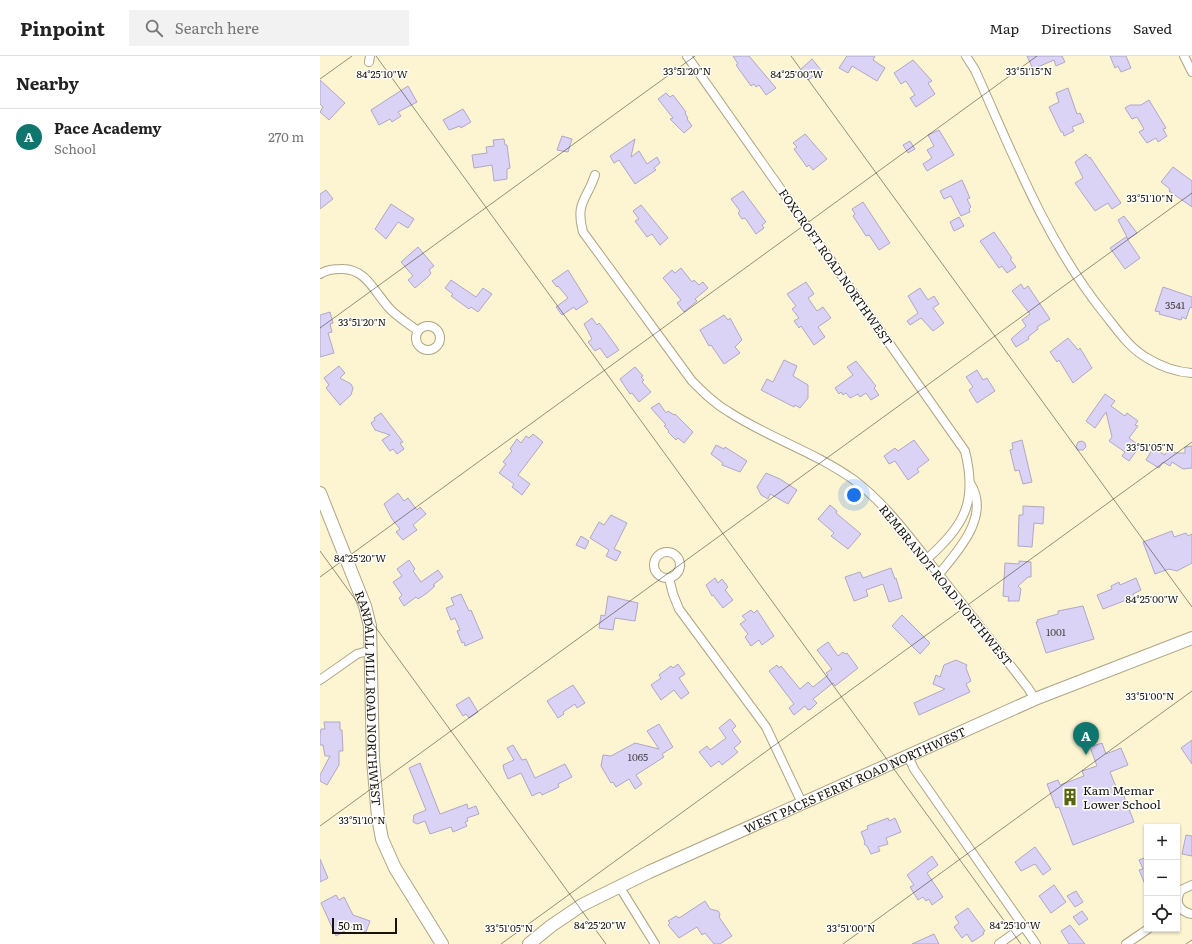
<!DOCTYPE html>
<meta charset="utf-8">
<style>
body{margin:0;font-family:Literata,serif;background:#f2f2f2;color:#222}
.controls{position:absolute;right:12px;bottom:12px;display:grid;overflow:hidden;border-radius:0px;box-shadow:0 1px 3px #0004}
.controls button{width:36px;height:36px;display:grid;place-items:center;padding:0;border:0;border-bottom:1px solid #e0e0e0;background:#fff;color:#222;font:20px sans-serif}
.scale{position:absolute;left:12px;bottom:10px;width:65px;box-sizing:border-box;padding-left:4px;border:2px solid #171407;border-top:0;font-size:11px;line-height:14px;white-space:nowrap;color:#171407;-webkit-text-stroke:3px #fff;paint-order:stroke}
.you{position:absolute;left:534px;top:439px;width:14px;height:14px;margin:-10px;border:3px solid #fff;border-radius:50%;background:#1a73e8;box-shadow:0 0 0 6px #1a73e833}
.badge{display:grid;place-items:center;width:26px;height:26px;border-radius:50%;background:#0f766e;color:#fff;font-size:13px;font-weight:700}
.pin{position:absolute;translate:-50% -33px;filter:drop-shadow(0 1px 2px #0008)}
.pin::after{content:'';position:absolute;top:21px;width:14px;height:12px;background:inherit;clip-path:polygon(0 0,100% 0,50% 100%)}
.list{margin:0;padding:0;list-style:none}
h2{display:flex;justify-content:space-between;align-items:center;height:52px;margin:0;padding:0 16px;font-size:17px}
h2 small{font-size:13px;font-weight:400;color:#767676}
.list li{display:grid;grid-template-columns:26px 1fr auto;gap:12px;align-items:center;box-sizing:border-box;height:56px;padding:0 16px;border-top:1px solid #e0e0e0}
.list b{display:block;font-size:15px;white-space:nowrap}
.list p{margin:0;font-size:13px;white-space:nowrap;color:#767676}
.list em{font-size:13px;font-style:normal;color:#767676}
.icon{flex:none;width:22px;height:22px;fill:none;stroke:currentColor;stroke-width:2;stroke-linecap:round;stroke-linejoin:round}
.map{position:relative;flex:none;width:872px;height:888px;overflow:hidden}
header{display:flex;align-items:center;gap:24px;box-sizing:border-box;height:56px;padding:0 20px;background:#fff;border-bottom:1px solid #e0e0e0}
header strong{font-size:19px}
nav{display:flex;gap:22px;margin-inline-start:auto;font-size:14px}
.search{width:280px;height:36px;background:#f2f2f2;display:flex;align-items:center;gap:10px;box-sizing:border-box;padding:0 14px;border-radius:0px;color:#767676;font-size:15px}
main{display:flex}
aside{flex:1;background:#fff}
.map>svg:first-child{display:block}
</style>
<header>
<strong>Pinpoint</strong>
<div class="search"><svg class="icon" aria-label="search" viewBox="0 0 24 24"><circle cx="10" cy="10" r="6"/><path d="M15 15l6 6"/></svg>Search here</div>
<nav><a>Map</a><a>Directions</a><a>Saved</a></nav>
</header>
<main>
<aside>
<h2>Nearby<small></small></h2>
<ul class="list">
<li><span class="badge">A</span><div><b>Pace Academy</b><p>School</p></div><em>270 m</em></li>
</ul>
</aside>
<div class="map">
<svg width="872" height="888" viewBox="0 0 872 888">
<rect width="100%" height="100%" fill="#fdf4d1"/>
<!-- building -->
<g fill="#dbd3f5" stroke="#afa7c8">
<polygon points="413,0 429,0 456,32 446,39 439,29 436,31 434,28 431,30 416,9 418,8"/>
<polygon points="527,0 555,0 553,4 565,12 557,25 532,10 528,17 519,12"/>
<polygon points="707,0 742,0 745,6 736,10 734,4 713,13"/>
<polygon points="790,0 806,0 811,12 801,16 798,10 795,12"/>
<polygon points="492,3 501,14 488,24 480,14"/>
<polygon points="593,4 612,25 608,27 615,38 596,51 590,42 595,39 586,25 581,28 574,17"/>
<polygon points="0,24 25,47 9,64 0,56 3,51 0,48"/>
<polygon points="88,30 97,46 78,56 81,60 72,66 70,63 59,69 51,54"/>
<polygon points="748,32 757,58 760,57 764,66 752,71 754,75 744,80 743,76 741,76 729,51 739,46 736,37"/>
<polygon points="346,37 350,41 353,39 366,56 365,57 368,62 367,63 372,70 364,77 350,63 353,62 338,43"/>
<polygon points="829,44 846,72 843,73 847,80 838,86 836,82 827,87 819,76 824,73 817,61 812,63 805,52 810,49 821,49"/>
<polygon points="143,53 151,66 141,72 140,70 129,74 123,64"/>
<polygon points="619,74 634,99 607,115 603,108 612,102 607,94 614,90 608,79"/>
<polygon points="485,78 507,103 493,114 489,109 487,111 474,93 477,91 473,87"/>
<polygon points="242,80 252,83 248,96 237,94"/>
<polygon points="184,83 185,89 187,89 190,112 187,113 187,123 174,125 172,109 154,112 152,99 167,97 166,91 174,90 173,84"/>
<polygon points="315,83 311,101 319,95 327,108 337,101 340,107 334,112 336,114 315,128 299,104 294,107 290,100"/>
<polygon points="590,85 595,93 588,97 583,89"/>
<polygon points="766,98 769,102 770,101 801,147 792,153 788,147 775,155 755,127 763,122 755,106"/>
<polygon points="853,111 872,125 872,151 849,135 850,133 841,126"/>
<polygon points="642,124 650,142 647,143 651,151 649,153 650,156 641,160 631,140 624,143 620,135"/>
<polygon points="6,134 13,143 0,153 0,138"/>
<polygon points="423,135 446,166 442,169 444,172 436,178 425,162 422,163 418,157 420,155 411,143"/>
<polygon points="543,146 570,187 559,194 549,179 546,180 533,160 535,158 532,153"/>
<polygon points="71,148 94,163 88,172 78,166 66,183 55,173"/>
<polygon points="321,149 348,182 340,189 332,178 327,181 315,165 319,163 313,155"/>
<polygon points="804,160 817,177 808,183 798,164"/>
<polygon points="639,161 644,170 634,175 630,166"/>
<polygon points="674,176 689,198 692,202 690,203 696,211 687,217 682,210 679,212 660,185"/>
<polygon points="806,181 820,202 805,213 790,192"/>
<polygon points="98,191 114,210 109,214 111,217 108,221 95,232 88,224 93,220 81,206"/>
<polygon points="361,212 372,226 374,224 379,229 383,226 388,232 375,243 377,245 364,256 357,247 361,244 343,222 352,214 355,217"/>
<polygon points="248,214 268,246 256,254 254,251 242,259 236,251 248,242 238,230 237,231 232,225"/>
<polygon points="131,224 156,241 163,232 172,238 158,256 151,251 149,253 131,240 133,238 125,232"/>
<polygon points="486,226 494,238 488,242 497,255 503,251 511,262 498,271 505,281 494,289 481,270 479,272 474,265 479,262 472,253 476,250 467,238"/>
<polygon points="701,228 704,233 708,230 730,263 717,271 718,273 708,281 709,283 696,291 691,283 706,270 702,264 710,258 692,235"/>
<polygon points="843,231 872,241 872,252 870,251 866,263 862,261 861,264 839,258 840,256 835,255"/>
<polygon points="600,232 608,244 614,240 619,248 613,252 624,267 613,275 601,262 590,269 587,265 598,257 588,240"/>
<polygon points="10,256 13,267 10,268 12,276 8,277 14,297 0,301 0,259"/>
<polygon points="404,259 408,264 410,262 422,284 415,291 420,297 404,308 391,289 389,290 380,274"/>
<polygon points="272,262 277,269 279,267 283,272 299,294 287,302 280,292 275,295 268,286 272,283 264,268"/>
<polygon points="748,282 758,294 760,292 772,312 753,327 739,304 737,306 730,296"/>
<polygon points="464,304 477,310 473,320 488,329 488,342 480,352 475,349 474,351 441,334 447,323 453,326"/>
<polygon points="536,305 556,330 554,332 559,339 551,344 546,337 540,341 538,338 530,342 526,337 523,339 521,336 519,338 515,332 533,319 527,311"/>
<polygon points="19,310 25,317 20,322 31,328 33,332 31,339 20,349 6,332 9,329 4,322"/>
<polygon points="315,311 323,320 321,321 324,324 322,326 331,336 319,346 312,337 310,338 300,323"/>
<polygon points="657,314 663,324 667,322 675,335 657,347 649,334 653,331 646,321"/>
<polygon points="785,338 795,345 791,350 805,360 807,357 818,365 815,369 818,370 809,382 820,390 809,405 802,400 805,396 789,385 792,381 786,356 775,372 766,365"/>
<polygon points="339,347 346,357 348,355 354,359 355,358 373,376 364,387 358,382 356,384 348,376 349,375 344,370 346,369 331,352"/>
<polygon points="61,357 83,386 80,387 84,393 77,398 73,393 70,395 62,384 70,379 55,374 51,367 55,364 54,362"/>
<polygon points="213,378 223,386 198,419 210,428 202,439 192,431 194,428 179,417 186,408 183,406 192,395 190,393 197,383 201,387 206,380 209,382"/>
<polygon points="594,384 609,404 597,413 599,416 588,424 575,405 569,408 564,400 575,392 578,395"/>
<polygon points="702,384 712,426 703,428 699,414 695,415 690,394 693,393 692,387"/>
<polygon points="762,385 765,387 766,391 763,394 758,394 756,391 758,386"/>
<polygon points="396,389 404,393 405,391 427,405 420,416 402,409 403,407 391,398"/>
<polygon points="872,390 872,412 863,413 852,406 850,410 843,406 839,412 826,404 833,392 845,399 848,393 856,397 865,397 865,391"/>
<polygon points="446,417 460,423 477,434 468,448 450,438 448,443 441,439 437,431"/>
<polygon points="78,437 84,445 88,442 97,454 100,451 106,458 93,469 97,474 83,484 76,476 80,473 72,463 64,448"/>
<polygon points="510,449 517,455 516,457 541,478 528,493 511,480 514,477 498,463"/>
<polygon points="703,450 724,451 723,468 714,467 712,491 698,490 699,459 703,459"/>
<polygon points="291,459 307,467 294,493 301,496 296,505 286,500 289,494 270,482 279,466 284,469"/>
<polygon points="852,475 854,481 866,477 868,480 872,478 872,507 857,515 849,513 835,518 823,486"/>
<polygon points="261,480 269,485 265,493 256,489"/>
<polygon points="89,504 95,513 93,515 101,526 118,514 123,521 113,529 115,530 107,537 98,543 96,541 84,550 79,542 82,539 73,526 82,520 77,513"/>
<polygon points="699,505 711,506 711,521 708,521 698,530 701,533 699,545 688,545 689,541 683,540 685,507 699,508"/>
<polygon points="571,512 575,523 576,522 582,542 569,546 563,528 546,534 548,540 534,545 525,521 540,516 543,522"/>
<polygon points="395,522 398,527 402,523 408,531 405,534 413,544 403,552 393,539 392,540 386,529"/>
<polygon points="816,522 821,534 813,538 814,540 809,543 783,553 777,539 792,533 791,530 799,526 800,529"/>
<polygon points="141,538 149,555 151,554 163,582 145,590 144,586 142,587 137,575 140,574 135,562 131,564 126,552 134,549 131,542"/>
<polygon points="288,540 318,547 315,565 295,562 293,574 279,572 281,559 285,560"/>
<polygon points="763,550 774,583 726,597 716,566 718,566 717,564 738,558 738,555"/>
<polygon points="431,554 434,557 437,554 454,580 442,589 439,584 431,590 425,581 428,578 420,568 426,564 422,560"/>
<polygon points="582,559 610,587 600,598 572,570"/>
<polygon points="508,586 518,600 523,596 525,598 527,597 538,612 515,630 513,627 493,643 497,647 491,653 488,654 485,650 474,659 469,652 474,648 449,615 457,609 459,612 461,610 480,633 488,626 493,631 508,619 506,617 512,613 497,594"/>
<polygon points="636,604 647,609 646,612 651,625 646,628 650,636 599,659 594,647 625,633 613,628 616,619 620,621 624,609"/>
<polygon points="358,608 365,618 359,622 369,637 361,643 354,634 341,644 331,629 341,622 339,619 351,610 353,612"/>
<polygon points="253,629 265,647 257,652 255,648 243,656 244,658 238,662 227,645"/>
<polygon points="149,641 158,656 149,662 146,658 143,660 136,649"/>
<polygon points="410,663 416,670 412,674 421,686 414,692 418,696 412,701 402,709 399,705 391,711 379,696 387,690 390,694 406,682 399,672"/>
<polygon points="4,666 20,666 20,674 22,674 23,695 19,695 19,709 7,729 0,725 0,719 10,700 5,700 3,689 0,689 0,678 1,673 5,673"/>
<polygon points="339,668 353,691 342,698 344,701 316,719 322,728 315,733 309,723 296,731 293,726 291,727 281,710 283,699 291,700 315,687 339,693 327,675"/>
<polygon points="872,684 872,708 861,692"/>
<polygon points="782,687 786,698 801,692 808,709 790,716 798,736 802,735 814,766 753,789 739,751 736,752 727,728 738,724 740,729 764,720 762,715 777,710 770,691"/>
<polygon points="193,689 202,704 206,703 215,722 245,708 252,721 238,728 239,731 222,739 220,736 212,740 201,717 188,723 184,714 183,709 194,704 187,692"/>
<polygon points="100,707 120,758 147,748 148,753 156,750 159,758 147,762 148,765 145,766 147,770 133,776 131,771 110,778 105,765 97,768 93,766 94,759 106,754 89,712"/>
<polygon points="568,762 569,765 575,762 581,776 566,782 568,788 558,791 560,795 551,798 547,790 544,788 545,786 541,776 548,773 547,770"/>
<polygon points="866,779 872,780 872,800 862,798"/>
<polygon points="715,791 731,813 723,819 715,808 701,815 695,806"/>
<polygon points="612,800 618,809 607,817 623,841 612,849 609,843 606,845 603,841 598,844 590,831 594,829 587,819"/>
<polygon points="827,801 827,833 819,814 823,813 819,804"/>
<polygon points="0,803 8,822 0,826"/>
<polygon points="734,829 746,846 731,857 719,840"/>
<polygon points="756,835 763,846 755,851 747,840"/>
<polygon points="16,839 19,844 24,841 33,859 50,865 46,876 32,871 16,880 1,847"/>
<polygon points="385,845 390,853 398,855 400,858 399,861 412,880 400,888 394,888 385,877 382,879 377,871 359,882 348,869 350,867 348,865 356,860 359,862"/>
<polygon points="648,852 665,875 663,876 664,878 652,886 647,878 642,882 634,871 639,867 635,861"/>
<polygon points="762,855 768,863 759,869 753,861"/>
<polygon points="750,869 765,888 749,888 741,875"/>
<polygon points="614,878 619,888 592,888"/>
</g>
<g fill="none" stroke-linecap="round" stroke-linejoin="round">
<!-- street casing -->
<g stroke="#ada483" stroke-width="10">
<g id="street">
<path d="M 367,0 L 645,395 C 658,447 644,469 607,503"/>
<path d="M 646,0 L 655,14 C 693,98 725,183 783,256 C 796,272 808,291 827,302 C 840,310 856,316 872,317"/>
<polyline points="864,0 872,16"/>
<polyline points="49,6 50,0"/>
<path d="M 275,119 C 267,144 255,146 263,176 L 372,325 C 384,337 395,348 409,356 C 449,382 495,396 534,424 C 567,449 591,483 617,516 C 647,554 678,593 708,632 L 715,643"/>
<path d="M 0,218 C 6,214 13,213 21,213 C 47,212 55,238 71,254 C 79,262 89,268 98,275"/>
<circle cx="108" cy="282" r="12"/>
<circle cx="347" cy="509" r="13"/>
<path d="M 619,518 C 639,494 671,459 650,427"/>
<polyline points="349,522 353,538 359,553 446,671 482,747"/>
<polyline points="0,624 37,598 51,594"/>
<polyline points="588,700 594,713 716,888"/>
<path d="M 872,829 L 861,834 C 854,845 859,856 872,858"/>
<polyline points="299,830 335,888"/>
<polyline points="679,888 704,870"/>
<polyline points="806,888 828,873"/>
</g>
</g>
<!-- secondary casing -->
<g stroke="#ada483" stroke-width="14">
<g id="secondary">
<path id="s1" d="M 0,437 L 45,550 L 50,570 L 53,704 L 58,761 L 62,783 L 75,812 L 122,888"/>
<path id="s2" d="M 209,888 L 231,870 L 262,849 L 329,816 L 715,643 L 872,582"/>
</g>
</g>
<!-- street -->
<use href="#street" stroke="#fff" stroke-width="8"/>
<!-- secondary -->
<use href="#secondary" stroke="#fff" stroke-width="12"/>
</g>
<!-- ticks -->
<path fill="none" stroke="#171407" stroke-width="1" stroke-opacity="0.45" d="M 56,0 L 701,888M 471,0 L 872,551M 0,23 L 32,0M 0,272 L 375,0M 0,495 L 286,888M 0,521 L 717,0M 0,770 L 872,137M 181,888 L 872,386M 523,888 L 872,635M 866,888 L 872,884"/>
<!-- icons -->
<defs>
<g id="building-bare" transform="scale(1.38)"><path d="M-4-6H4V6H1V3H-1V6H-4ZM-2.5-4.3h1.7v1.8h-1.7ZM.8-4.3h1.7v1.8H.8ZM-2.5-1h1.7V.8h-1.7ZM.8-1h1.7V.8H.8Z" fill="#586508" stroke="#fff" stroke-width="2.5" paint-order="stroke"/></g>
</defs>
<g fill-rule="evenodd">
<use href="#building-bare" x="750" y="741"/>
</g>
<g text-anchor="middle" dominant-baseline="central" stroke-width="3" stroke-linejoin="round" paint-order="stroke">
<!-- number labels -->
<g font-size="10" fill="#484442">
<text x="855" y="248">3541</text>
<text x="736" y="575">1001</text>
<text x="318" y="700">1065</text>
</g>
<!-- street labels -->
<g font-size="12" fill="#171407" stroke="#fff">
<text transform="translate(516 211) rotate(55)">FOXCROFT ROAD NORTHWEST</text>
<text transform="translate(626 529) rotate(51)">REMBRANDT ROAD NORTHWEST</text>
<text stroke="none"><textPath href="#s1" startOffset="214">RANDALL MILL ROAD NORTHWEST</textPath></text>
<text stroke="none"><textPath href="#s2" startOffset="366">WEST PACES FERRY ROAD NORTHWEST</textPath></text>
</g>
<!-- poi labels -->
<g font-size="12" fill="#171407" stroke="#fff" text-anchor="start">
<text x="763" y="734">Kam Memar<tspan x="763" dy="14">Lower School</tspan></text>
</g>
</g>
<g font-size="10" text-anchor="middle" fill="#171407" stroke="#fff" stroke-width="3" stroke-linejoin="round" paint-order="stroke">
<text x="367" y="19">33°51'20"N</text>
<text x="709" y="19">33°51'15"N</text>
<text x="62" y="22">84°25'10"W</text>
<text x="477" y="22">84°25'00"W</text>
<text x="830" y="146">33°51'10"N</text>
<text x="42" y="270">33°51'20"N</text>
<text x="830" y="395">33°51'05"N</text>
<text x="40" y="506">84°25'20"W</text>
<text x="832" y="547">84°25'00"W</text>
<text x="830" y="644">33°51'00"N</text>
<text x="42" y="768">33°51'10"N</text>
<text x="280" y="873">84°25'20"W</text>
<text x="695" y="873">84°25'10"W</text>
<text x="189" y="876">33°51'05"N</text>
<text x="531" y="876">33°51'00"N</text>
</g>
</svg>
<div class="controls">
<button>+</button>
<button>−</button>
<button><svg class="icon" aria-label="locate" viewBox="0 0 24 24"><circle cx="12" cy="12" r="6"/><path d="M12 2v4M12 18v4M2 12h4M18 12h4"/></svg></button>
</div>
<div class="scale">50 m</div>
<div class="you"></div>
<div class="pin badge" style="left:766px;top:699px">A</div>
</div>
</main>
